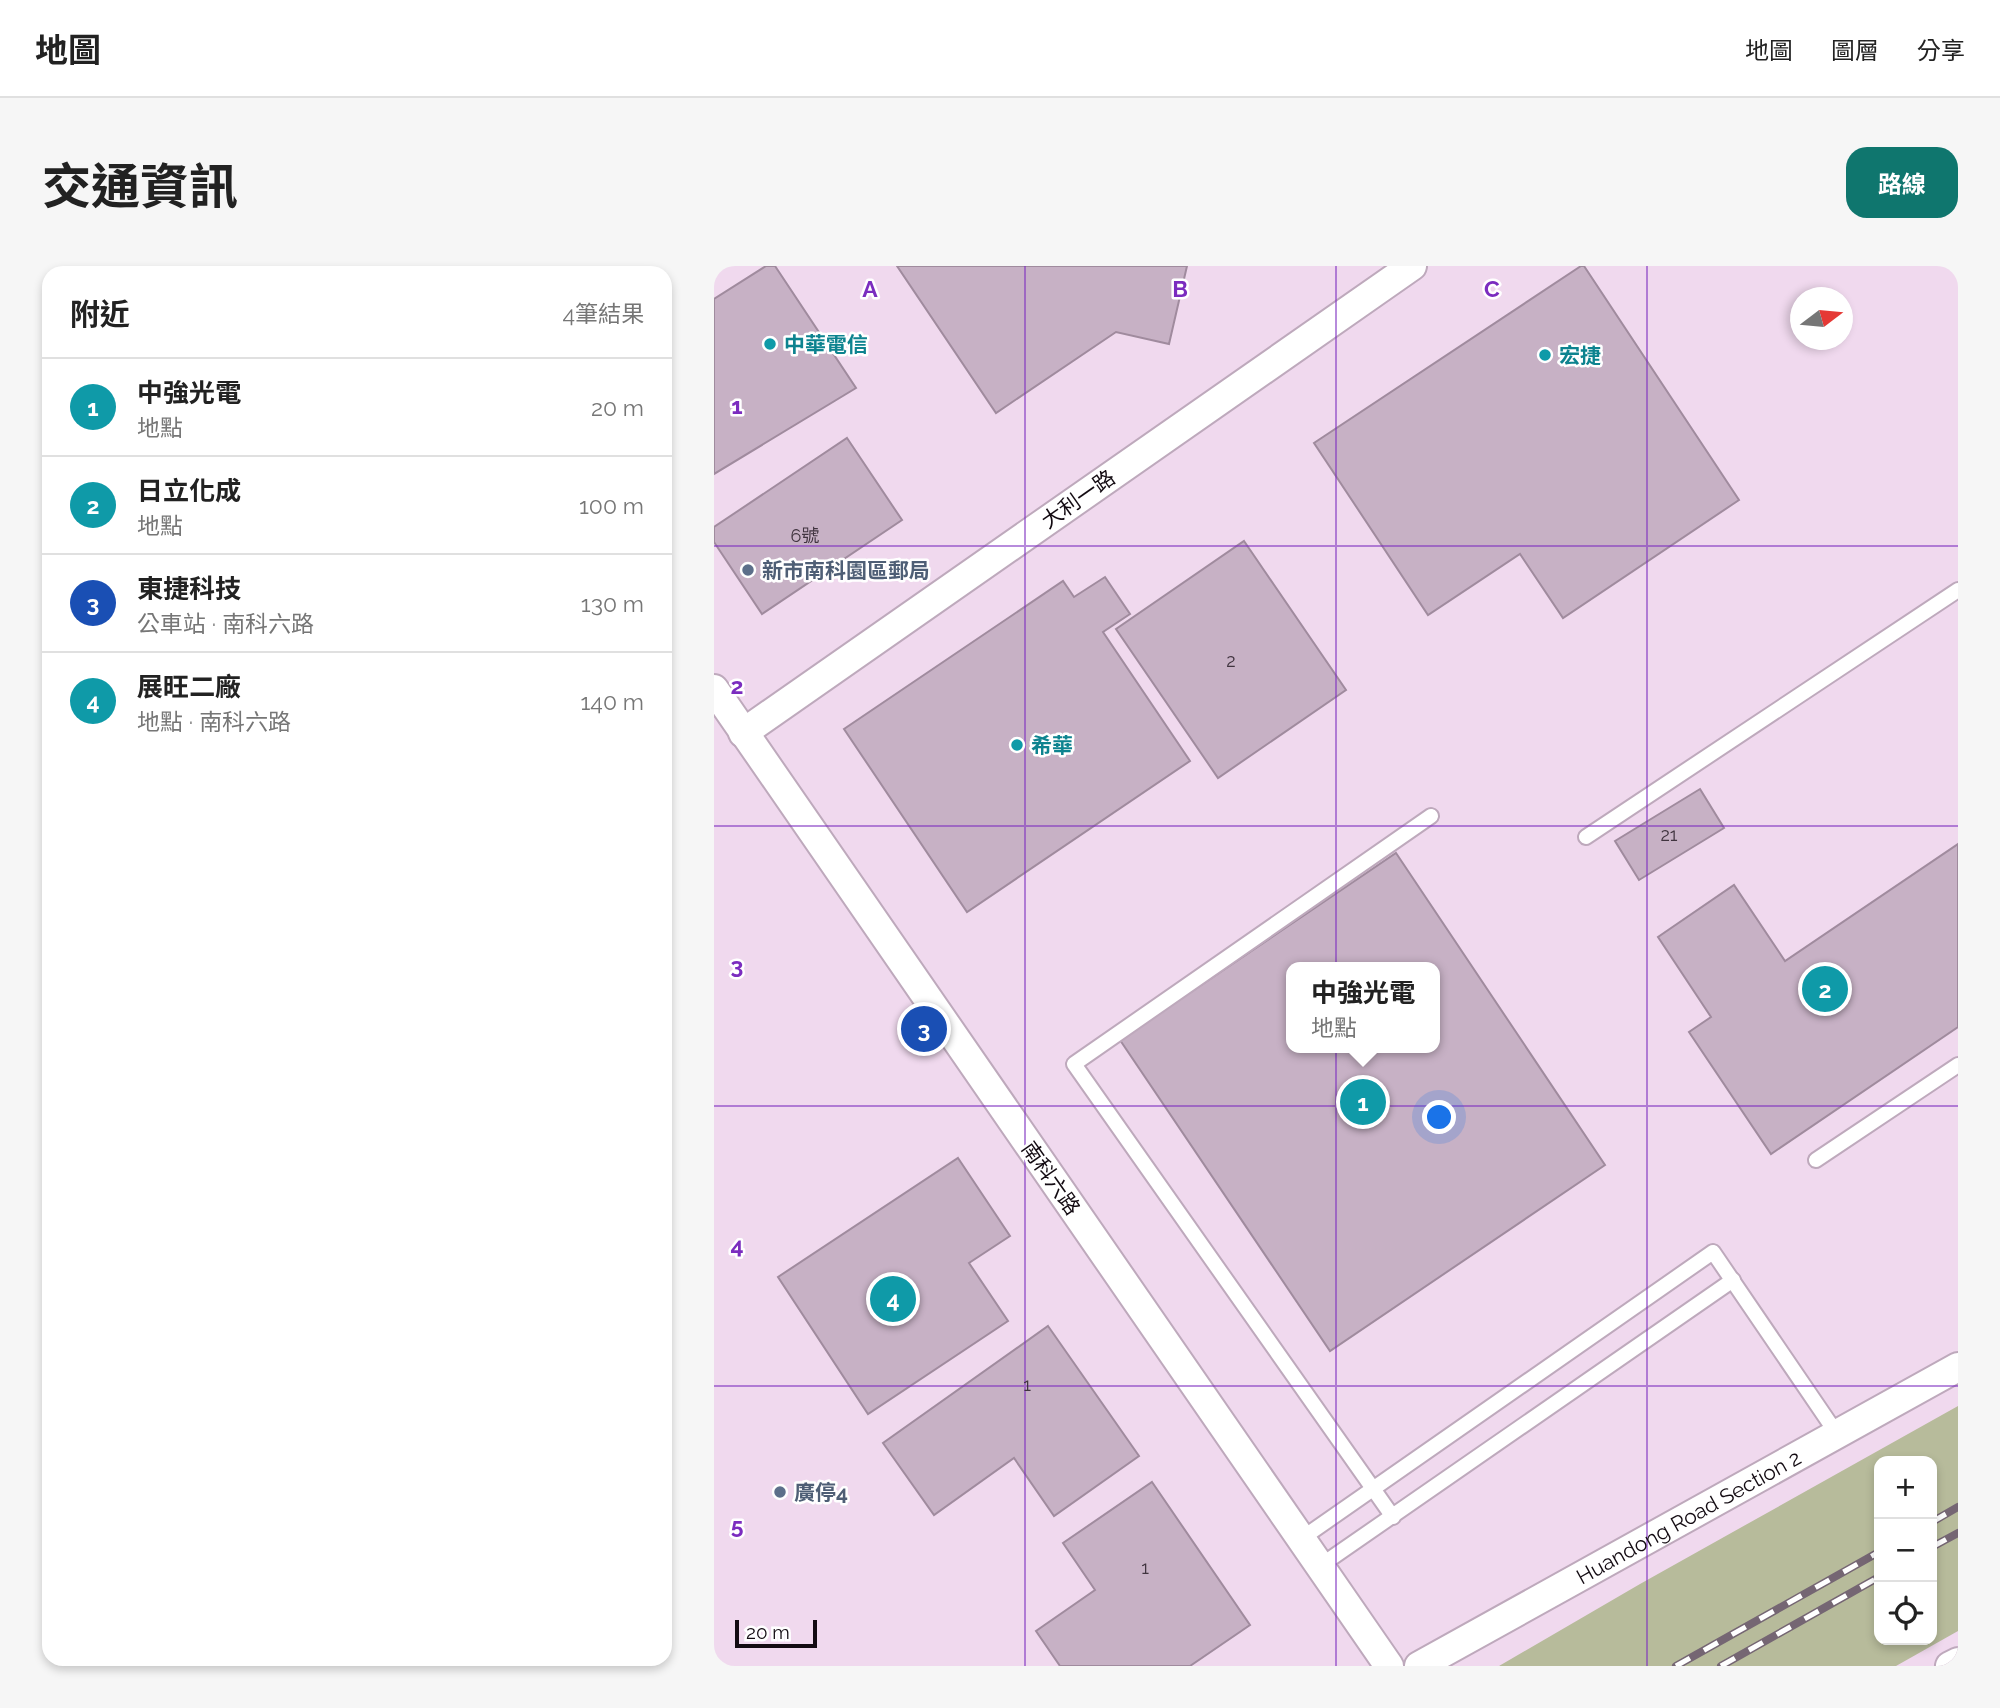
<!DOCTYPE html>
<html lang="zh-TW">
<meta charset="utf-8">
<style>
body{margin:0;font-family:Raleway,"Noto Sans TC",sans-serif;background:#f6f6f6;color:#222}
.controls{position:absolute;right:21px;bottom:21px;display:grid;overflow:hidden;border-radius:14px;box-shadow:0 4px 10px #0003}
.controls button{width:63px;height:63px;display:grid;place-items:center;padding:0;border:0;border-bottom:2px solid #e0e0e0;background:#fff;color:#222;font:35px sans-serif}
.compass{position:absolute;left:1076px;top:21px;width:63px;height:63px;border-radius:50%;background:#fff;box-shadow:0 4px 10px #0003;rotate:74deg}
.scale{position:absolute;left:21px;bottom:18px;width:82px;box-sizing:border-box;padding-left:7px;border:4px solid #130b12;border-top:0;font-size:19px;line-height:24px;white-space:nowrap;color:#130b12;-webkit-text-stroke:5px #fff;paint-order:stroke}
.you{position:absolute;left:726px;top:852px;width:24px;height:24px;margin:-18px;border:5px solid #fff;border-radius:50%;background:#1a73e8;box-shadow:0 0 0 10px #1a73e833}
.badge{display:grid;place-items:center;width:46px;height:46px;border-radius:50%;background:#0f766e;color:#fff;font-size:23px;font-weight:700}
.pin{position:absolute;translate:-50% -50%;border:4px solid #fff;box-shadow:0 2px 7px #0006}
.popup{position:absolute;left:572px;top:696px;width:154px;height:91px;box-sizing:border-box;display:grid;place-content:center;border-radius:14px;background:#fff;filter:drop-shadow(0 2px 5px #0005);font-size:23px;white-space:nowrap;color:#767676}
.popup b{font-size:26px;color:#222}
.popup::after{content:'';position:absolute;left:50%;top:100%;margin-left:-14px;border:14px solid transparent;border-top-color:#fff}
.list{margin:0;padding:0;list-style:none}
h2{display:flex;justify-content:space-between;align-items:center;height:91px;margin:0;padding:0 28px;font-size:30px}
h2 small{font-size:23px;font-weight:400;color:#767676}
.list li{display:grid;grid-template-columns:46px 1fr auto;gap:21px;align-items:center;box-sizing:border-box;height:98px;padding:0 28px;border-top:2px solid #e0e0e0}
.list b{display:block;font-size:26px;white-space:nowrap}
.list p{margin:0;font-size:23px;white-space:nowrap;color:#767676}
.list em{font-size:23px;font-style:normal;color:#767676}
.icon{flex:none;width:38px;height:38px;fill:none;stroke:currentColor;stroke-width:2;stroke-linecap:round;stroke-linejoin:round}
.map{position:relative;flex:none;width:1244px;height:1400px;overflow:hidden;border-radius:21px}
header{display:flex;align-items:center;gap:42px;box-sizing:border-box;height:98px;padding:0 35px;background:#fff;border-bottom:2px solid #e0e0e0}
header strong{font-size:33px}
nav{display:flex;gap:38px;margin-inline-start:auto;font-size:24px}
.intro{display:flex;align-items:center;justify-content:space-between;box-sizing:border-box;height:168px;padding:0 42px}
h1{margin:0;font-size:49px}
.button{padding:18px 32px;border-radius:21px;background:#0f766e;color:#fff;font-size:24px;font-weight:700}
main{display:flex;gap:42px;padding:0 42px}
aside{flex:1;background:#fff;border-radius:21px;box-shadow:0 4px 10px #0003}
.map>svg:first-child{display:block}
</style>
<header>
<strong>地圖</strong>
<nav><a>地圖</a><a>圖層</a><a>分享</a></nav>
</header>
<div class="intro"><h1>交通資訊</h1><a class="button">路線</a></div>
<main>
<aside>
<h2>附近<small>4筆結果</small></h2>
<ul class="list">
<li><span class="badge" style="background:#0f9aa8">1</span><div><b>中強光電</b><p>地點</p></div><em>20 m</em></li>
<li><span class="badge" style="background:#0f9aa8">2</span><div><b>日立化成</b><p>地點</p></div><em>100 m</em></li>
<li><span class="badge" style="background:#1a4fb4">3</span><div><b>東捷科技</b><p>公車站 · 南科六路</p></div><em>130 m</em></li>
<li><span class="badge" style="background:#0f9aa8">4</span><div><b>展旺二廠</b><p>地點 · 南科六路</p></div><em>140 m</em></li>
</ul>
</aside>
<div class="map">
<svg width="1244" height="1400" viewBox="0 0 1244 1400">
<rect width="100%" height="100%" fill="#f0d9ee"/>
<!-- green -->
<path fill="#b7bb9b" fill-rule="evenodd" d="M 1244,1140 L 1244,1365 L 1182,1400 L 785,1400 L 926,1318 ZM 1165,1195 L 1218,1195 L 1218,1374 L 1165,1374 Z"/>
<!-- building -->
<g fill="#c7b1c5" stroke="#a08b9e" stroke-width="2" fill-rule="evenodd">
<polygon points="52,0 61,0 142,122 0,208 0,33"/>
<polygon points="183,0 473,0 455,78 402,66 282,147"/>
<polygon points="867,0 870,0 1025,234 849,352 806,288 714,349 600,177"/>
<polygon points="133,172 188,254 48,348 0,276 0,261"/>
<polygon points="530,275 632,424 504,512 402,363"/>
<polygon points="391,311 416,348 389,366 476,495 253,646 130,463 349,315 360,331"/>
<polygon points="986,523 1010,562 925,614 901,575"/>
<polygon points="1244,578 1244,761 1057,888 975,766 997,751 944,671 1020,619 1071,695"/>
<path d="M 682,587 L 891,899 L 616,1085 L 406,774 ZM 577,701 L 721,701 L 721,782 L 577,782 Z"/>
<polygon points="244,892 296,970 255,997 294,1055 154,1148 64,1011"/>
<polygon points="334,1060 425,1190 340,1250 300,1192 220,1249 169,1177"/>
<polygon points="438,1216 536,1359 476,1400 346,1400 322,1365 381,1324 349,1277"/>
</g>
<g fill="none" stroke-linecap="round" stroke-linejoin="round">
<!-- lane casing -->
<g stroke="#bea9bc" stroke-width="18">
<g id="lane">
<polyline points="872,571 1244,324"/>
<polyline points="1102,894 1244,799"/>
<polyline points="679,1251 360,798 717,550"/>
<polyline points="587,1273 999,986 1123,1168"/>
<polyline points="606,1300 1019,1014"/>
</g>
</g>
<!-- street casing -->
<g stroke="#bea9bc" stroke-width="32">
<g id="street">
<polyline points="0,423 675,1400"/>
<polyline points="29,467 698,0"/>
<path id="s1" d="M 705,1400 L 1244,1101"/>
<polyline points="1236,1400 1244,1396"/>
</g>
</g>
<!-- lane -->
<use href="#lane" stroke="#fff" stroke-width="14"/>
<!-- street -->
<use href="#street" stroke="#fff" stroke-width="28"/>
<!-- rail casing -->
<g stroke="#756673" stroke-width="8">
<g id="rail">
<polyline points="1218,1256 1244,1241"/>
<polyline points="1218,1281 1244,1267"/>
<polyline points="962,1400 1165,1286"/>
<polyline points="1007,1400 1165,1311"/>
</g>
</g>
<!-- rail -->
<use href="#rail" stroke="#fff" stroke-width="5" stroke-dasharray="16" stroke-linecap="butt"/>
</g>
<!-- grid -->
<path fill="none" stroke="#7b2cbf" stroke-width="2" stroke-opacity="0.55" d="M 311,0 L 311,1400M 622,0 L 622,1400M 933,0 L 933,1400M 0,280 L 1244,280M 0,560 L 1244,560M 0,840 L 1244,840M 0,1120 L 1244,1120"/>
<!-- markers -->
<g fill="#0f9aa8" stroke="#fff" stroke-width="2.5">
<circle cx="56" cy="78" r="7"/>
<circle cx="831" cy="89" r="7"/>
<circle cx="303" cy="479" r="7"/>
</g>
<g fill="#5c6f8a" stroke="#fff" stroke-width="2.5">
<circle cx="34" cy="304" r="7"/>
<circle cx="66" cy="1226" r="7"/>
</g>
<g text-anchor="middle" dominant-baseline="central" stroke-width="5" stroke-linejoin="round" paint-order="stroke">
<!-- number labels -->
<g font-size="18" fill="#40343f">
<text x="91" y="269">6號</text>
<text x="517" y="394">2</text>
<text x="955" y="568">21</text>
<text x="313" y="1118">1</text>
<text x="431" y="1301">1</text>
</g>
<!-- culture labels -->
<g font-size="21" font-weight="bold" fill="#0d838f" stroke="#fff" text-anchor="start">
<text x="70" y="78">中華電信</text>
<text x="845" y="89">宏捷</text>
<text x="317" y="479">希華</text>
</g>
<!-- street labels -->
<g font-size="21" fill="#130b12" stroke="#fff">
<text transform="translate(364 233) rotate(-35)">大利一路</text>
<text transform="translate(337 912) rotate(55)">南科六路</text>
<text stroke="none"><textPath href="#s1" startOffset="308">Huandong Road Section 2</textPath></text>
</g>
<!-- service labels -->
<g font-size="21" font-weight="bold" fill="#4e5e75" stroke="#fff" text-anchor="start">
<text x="48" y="304">新市南科園區郵局</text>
<text x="80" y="1226">廣停4</text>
</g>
</g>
<g font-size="23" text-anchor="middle" font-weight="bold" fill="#7b2cbf" stroke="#fff" stroke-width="5" stroke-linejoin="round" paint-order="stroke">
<text x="156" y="31">A</text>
<text x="466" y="31">B</text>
<text x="778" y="31">C</text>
<text x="23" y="148">1</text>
<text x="23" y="428">2</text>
<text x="23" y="708">3</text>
<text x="23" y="988">4</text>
<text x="23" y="1268">5</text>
</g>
</svg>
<div class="controls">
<button>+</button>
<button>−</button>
<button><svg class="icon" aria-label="locate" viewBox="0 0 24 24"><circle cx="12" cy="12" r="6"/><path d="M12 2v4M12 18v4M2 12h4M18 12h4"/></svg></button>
</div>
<svg class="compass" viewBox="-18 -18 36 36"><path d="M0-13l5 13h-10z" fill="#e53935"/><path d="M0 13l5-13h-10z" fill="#767676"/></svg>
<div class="scale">20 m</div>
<div class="you"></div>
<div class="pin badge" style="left:649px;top:836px;background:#0f9aa8">1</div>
<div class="popup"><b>中強光電</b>地點</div>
<div class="pin badge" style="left:1111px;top:723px;background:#0f9aa8">2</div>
<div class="pin badge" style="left:210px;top:763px;background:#1a4fb4">3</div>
<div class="pin badge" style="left:179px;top:1033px;background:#0f9aa8">4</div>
</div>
</main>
